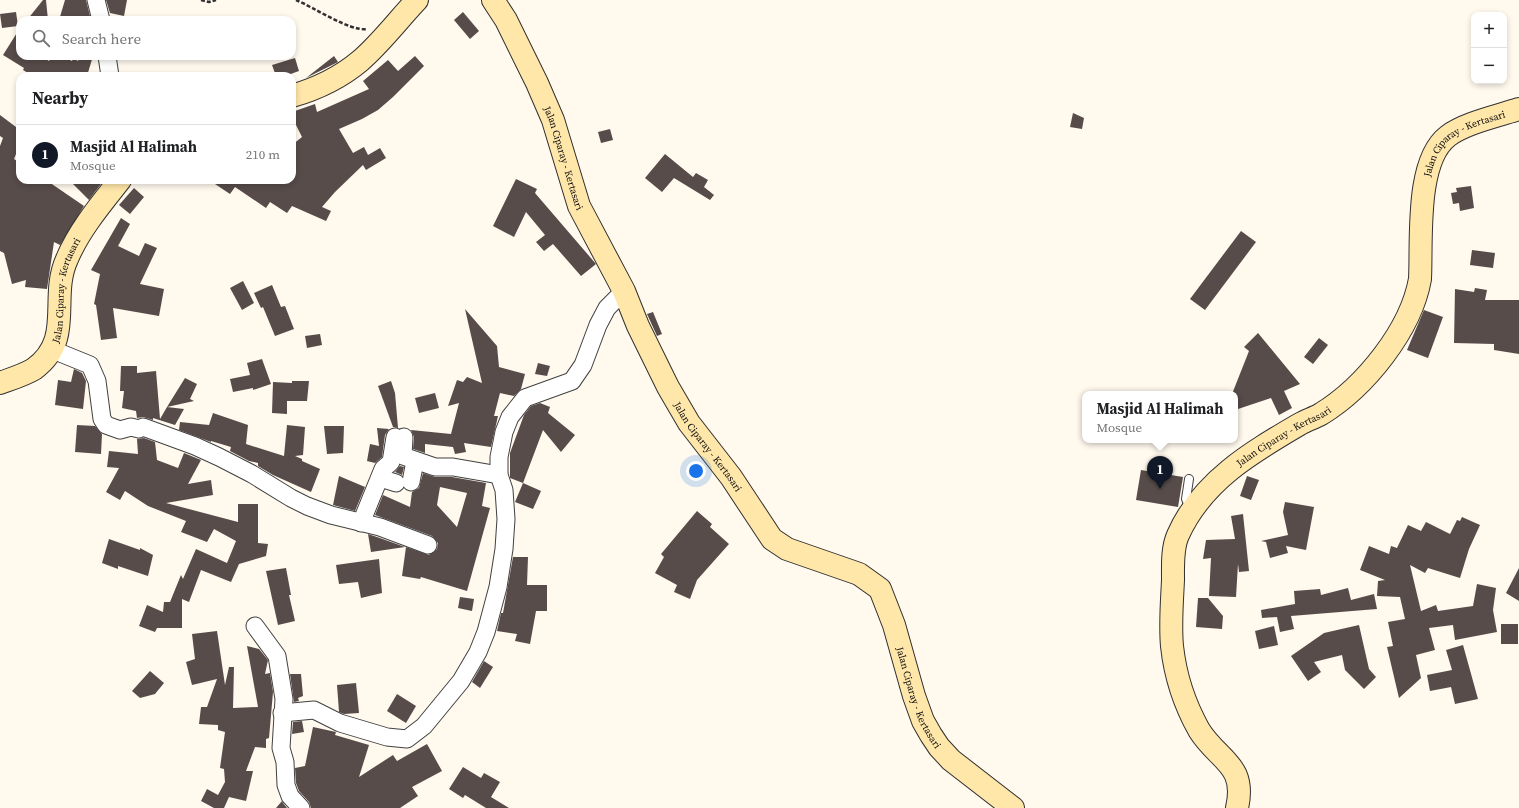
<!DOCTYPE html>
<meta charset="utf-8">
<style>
body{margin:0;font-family:"Source Serif 4",serif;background:#f6f6f6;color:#202124}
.controls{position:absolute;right:12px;top:12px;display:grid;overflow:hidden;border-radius:8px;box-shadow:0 2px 6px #0003}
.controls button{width:36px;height:36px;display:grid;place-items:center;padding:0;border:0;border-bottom:1px solid #e0e0e0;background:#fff;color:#202124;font:20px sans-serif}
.you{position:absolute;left:696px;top:471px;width:14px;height:14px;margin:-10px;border:3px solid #fff;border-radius:50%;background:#1a73e8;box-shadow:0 0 0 6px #1a73e833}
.badge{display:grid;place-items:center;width:26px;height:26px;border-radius:50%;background:#111827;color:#fff;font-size:13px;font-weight:700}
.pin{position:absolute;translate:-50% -33px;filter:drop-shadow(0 1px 2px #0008)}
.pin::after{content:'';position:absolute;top:21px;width:14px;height:12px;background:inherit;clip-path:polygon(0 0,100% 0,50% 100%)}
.popup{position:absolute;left:1082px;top:391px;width:156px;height:52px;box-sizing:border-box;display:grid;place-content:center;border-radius:8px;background:#fff;filter:drop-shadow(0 1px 3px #0005);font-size:13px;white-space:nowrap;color:#757577}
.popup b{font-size:15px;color:#202124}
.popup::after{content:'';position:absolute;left:50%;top:100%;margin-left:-8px;border:8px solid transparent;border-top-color:#fff}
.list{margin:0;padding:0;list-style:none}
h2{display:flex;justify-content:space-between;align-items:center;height:52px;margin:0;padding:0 16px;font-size:17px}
h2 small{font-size:13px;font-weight:400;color:#757577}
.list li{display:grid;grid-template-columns:26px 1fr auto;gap:12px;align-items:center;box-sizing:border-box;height:60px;padding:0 16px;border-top:1px solid #e0e0e0}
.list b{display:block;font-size:15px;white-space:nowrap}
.list p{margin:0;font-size:13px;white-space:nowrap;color:#757577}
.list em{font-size:13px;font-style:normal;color:#757577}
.icon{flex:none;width:22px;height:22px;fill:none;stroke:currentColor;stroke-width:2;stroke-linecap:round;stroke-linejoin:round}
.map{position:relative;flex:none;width:1519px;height:808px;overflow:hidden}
.search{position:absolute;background:#fff;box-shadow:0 2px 6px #0003;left:16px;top:16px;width:280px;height:44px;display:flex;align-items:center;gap:10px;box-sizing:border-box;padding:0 14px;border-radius:12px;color:#757577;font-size:15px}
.panel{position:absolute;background:#fff;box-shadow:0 2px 6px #0003;left:16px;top:72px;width:280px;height:112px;border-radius:12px}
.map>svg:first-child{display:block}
</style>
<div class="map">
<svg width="1519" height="808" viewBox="0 0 1519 808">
<rect width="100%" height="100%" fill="#fff9ee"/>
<!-- building -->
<g fill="#574c49" fill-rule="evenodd">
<polygon points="43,0 46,0 48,20 27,20"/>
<polygon points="65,0 86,0 91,20 59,20"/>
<polygon points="106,0 127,0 124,16 110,13"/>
<polygon points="16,12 18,26 2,28 0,14"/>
<polygon points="463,12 479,31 470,39 454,20"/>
<polygon points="20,28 20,56 41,56 49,61 52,56 62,56 72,61 73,58 78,61 80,56 93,56 87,76 33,76 23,70 24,68 3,55"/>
<polygon points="334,56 338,62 306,78"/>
<polygon points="415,56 424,66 393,97 378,110 362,119 339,129 353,153 364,147 368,155 380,148 386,158 366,170 363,165 335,192 322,207 331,211 326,221 292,206 287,213 270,202 266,208 235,187 230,194 209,180 292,180 292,145 302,137 292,117 292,112 315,104 317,112 369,89 363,81 388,60 398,71"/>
<polygon points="295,58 299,71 285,76 276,76 272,65"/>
<polygon points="1073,113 1084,118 1082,129 1070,127"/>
<polygon points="0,115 20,130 20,144 14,159 20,163 20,180 46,180 84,206 60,245 54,242 47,289 25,287 26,280 12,284 4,253 0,251 0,146 3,138 0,136"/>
<polygon points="610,129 613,140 601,143 598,132"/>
<polygon points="665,154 693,177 696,173 708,180 704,187 714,195 710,200 674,178 662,192 645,178"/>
<polygon points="516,179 537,189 535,193 596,264 581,276 553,244 544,251 536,242 545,235 526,212 514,237 493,226"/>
<polygon points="69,180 104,180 89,200"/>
<polygon points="1471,186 1474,208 1460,211 1459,203 1453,204 1451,193 1457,192 1456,188"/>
<polygon points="134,188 144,197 130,214 119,205"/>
<polygon points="121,218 130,224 118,246 139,256 145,243 157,248 140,284 164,289 159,316 113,308 117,338 101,340 96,305 94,304 100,274 91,270"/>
<polygon points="1241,231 1256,242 1205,310 1190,299"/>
<polygon points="1472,250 1495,253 1493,268 1470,265"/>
<polygon points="243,281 254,303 242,310 230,288"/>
<polygon points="272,285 281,307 285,306 294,329 275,336 263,307 261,308 254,293"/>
<polygon points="1475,288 1487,290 1485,300 1519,300 1519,354 1494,350 1494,344 1454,343 1455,289 1474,292"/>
<polygon points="465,309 497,346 499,367 525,374 521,389 514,396 500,393 494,416 498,416 491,447 464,443 466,452 455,454 453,447 425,444 425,453 413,449 414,437 411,430 451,434 459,403 448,406 457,380 463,382 467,377 482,383"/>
<polygon points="1424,310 1443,317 1428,358 1407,350"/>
<polygon points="653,312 662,334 657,336 647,314"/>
<polygon points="1258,333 1300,384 1284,391 1292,408 1279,415 1271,398 1235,410 1235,394 1232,394 1249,351 1244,347"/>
<polygon points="320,334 322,345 307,348 305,336"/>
<polygon points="1319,338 1328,345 1313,364 1304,357"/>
<polygon points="262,359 271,384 253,390 253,388 233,392 230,379 250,375 247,363"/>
<polygon points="538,363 550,366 547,376 535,374"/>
<polygon points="121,366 137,366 137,373 156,371 160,419 167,407 184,409 175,425 153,418 153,420 143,417 137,418 136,411 122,408 124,391 120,391"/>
<polygon points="74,369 82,373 86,381 83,409 55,405 58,380 71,382"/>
<polygon points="185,378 197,384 190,399 194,401 167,407"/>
<polygon points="292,381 309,381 307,401 287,401 287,414 272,413 273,382 292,383"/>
<polygon points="391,381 395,393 398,428 393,427 378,386"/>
<polygon points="435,393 439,408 419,413 415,398"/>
<polygon points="540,403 550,407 548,413 575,435 561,452 543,430 523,483 510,478 510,453 524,415 531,406"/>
<polygon points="213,413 248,425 246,444 284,456 287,425 305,427 303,455 295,456 302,459 302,461 320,469 311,492 273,475 258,466 258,463 249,461 230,451 231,447 211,441 211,442 179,430 180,422 209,425"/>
<polygon points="77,425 95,426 102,434 101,454 75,452"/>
<polygon points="324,426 344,426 343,453 327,454"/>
<polygon points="377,428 389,429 385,435 382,457 375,463 367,461 370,444 379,446"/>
<polygon points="144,438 155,442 157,460 178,468 184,453 201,460 188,484 211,480 213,495 166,503 238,522 238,504 258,504 258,543 268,544 266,556 239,564 231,582 201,570 189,602 182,599 182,628 157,628 155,632 139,626 147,605 163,612 164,602 170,602 181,575 183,579 196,549 227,563 236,541 214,529 207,542 181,532 186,521 148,506 125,491 120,500 106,492 119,468 107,467 109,451 138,454 137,439"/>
<polygon points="400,466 404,467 402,475 395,472"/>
<polygon points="1141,470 1183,477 1178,507 1136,500"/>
<path d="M 423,473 L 435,477 L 452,477 L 486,483 L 482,506 L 490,508 L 467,591 L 421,577 L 420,579 L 402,576 L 406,547 L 429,555 L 437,549 L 438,543 L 432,536 L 375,515 L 383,495 L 410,507 L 412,492 L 419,488 ZM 440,487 L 467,493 L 457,527 L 437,505 Z"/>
<polygon points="339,476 365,487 355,511 333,505"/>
<polygon points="1247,476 1259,480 1251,500 1240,496"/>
<polygon points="523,483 541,491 533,509 515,502"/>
<polygon points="1285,502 1314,507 1306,550 1286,546 1288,553 1270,558 1266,542 1261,541 1288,535 1283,512"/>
<polygon points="697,511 712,524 710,527 729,544 697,580 690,599 674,592 677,585 655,573 664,557 661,554"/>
<polygon points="1243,514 1249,571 1239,572 1238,564 1236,597 1209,596 1211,558 1203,559 1206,540 1235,539 1231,516"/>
<polygon points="1462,517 1480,525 1469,549 1460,578 1428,568 1425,573 1410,565 1421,611 1436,605 1438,611 1473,606 1477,584 1496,588 1493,610 1497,632 1455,640 1453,625 1429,628 1435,650 1416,655 1421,678 1399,698 1387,647 1393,646 1388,622 1405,619 1400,597 1377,596 1378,581 1385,580 1360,570 1369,546 1389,554 1391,546 1397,548 1408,525 1421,531 1426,522 1450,534 1457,520 1460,521"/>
<polygon points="368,534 377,537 405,547 371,552"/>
<polygon points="109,539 140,550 140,548 153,555 148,576 118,566 118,569 102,563"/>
<polygon points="513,557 528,557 527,585 547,585 547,611 536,611 530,644 515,641 517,634 497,631 501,613 503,613"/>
<polygon points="379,559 382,593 361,598 358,582 339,584 336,565"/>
<polygon points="286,568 291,595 289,595 295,621 278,625 266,571"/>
<polygon points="1519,568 1519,601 1506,593"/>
<polygon points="1348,588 1351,600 1374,594 1377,609 1291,616 1294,629 1280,632 1277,617 1262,618 1261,610 1295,604 1294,591 1320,589 1321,595"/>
<polygon points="460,597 474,599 472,611 458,608"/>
<polygon points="1198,598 1208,598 1223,616 1222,629 1196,627"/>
<rect x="1501" y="624" width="17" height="20"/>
<polygon points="1359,625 1369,669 1376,677 1364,689 1345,670 1342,655 1314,662 1321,672 1308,681 1291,656 1324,633"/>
<polygon points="1274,626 1278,645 1259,649 1255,631"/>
<polygon points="217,631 225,685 229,667 234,667 233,708 258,707 247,646 259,649 268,660 265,674 270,673 273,692 269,738 266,739 266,748 255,747 246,771 253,771 246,801 229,797 224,808 214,808 201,801 207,789 218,795 225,782 224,769 220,768 225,732 218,730 218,725 199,724 201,707 207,707 217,679 192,685 186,662 195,659 192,634"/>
<polygon points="1463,645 1478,699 1455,704 1451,687 1430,691 1427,675 1452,670 1446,650"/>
<polygon points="484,661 493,667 480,688 472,682"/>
<polygon points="150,671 164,683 155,694 140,698 132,691"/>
<polygon points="290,674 301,674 303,696 298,698 299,701 294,702"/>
<polygon points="356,683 359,713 344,714 339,712 337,685"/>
<polygon points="397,694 416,706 406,723 387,711"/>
<polygon points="302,721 304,732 292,734 293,722"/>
<polygon points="313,727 336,732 335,735 369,745 359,777 393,755 397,761 427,744 442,771 412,787 418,796 400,808 311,808 309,802 299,791 296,783 295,768 305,766"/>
<polygon points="463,767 481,778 484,773 500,782 491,797 509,808 486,808 465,795 463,798 449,789"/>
<polygon points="282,801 283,803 287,808 276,808"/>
</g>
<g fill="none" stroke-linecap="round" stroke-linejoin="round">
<!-- lane casing -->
<g stroke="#414141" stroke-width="10">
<polyline id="lane" points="1189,479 1186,499 1190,508"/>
</g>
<!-- street casing -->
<g stroke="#414141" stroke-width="19">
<g id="street">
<polyline points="96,0 101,20"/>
<polyline points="107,56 110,76"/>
<polyline points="53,350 90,365 97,381 102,419 106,425 120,430 131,427 139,429 143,427 195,446 219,457 252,474 291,498 307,506 331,515 380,527 428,545"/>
<polyline points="404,437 403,456 435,467 453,467 499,475"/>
<polyline points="380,478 396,483"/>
<polyline points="411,482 415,461"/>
<polyline points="361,523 383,469 391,462 395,437"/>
<polyline points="255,626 277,656 284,699 281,748 285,762 286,785 290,796 301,808"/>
<polyline points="282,713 314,710 340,723 387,737 407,739 424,726 461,681 478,652 486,632 498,587 504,549 506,519 504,490 499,475 499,457 504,432 510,417 525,398 572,381 583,365 598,325 607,308 624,291"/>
</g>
</g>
<!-- secondary casing -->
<g stroke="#303030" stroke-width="24">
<g id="secondary">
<path id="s1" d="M 493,0 L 506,20 L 537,83 L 553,120 L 579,206 L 624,291 L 638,326 L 668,387 L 689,423 L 731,477 L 772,539 L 787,549 L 859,574 L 880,589 L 894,625 L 914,696 L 923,721 L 931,735 L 939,747 L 951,760 L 1013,808"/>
<path d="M 292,96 C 316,89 341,77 360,61 C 381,43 398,20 417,0"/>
<path id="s2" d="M 0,383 C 11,379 24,375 34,369 C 75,339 49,298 67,259 C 79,230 101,204 120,180"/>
<path id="s3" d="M 1237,808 C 1247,764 1218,761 1199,730 C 1185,705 1175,674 1172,646 C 1170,624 1172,602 1173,580 C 1173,566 1172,548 1178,535 C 1202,481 1252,452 1300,424 C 1307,420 1314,418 1321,414 C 1365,387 1411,330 1420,279 C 1422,241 1415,161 1448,136 C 1465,123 1498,116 1519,109"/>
</g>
</g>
<!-- path -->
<g stroke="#303030" stroke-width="2.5" stroke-dasharray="4 2" stroke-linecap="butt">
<polyline points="201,0 209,2 216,0"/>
<path d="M 296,0 C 313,7 351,32 367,29"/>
</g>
<!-- lane -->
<use href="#lane" stroke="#fff" stroke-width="8"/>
<!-- street -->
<use href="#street" stroke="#fff" stroke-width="17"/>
<!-- secondary -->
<use href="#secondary" stroke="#ffe6a9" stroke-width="22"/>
</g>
<g text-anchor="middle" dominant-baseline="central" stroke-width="4" stroke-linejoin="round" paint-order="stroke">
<!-- street labels -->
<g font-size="10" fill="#0e0e0e" stroke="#fff">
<text stroke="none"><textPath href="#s3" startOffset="812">Jalan Ciparay - Kertasari</textPath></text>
<text stroke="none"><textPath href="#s1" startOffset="174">Jalan Ciparay - Kertasari</textPath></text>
<text stroke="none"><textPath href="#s2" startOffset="125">Jalan Ciparay - Kertasari</textPath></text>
<text stroke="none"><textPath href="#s3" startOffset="440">Jalan Ciparay - Kertasari</textPath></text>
<text stroke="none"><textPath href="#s1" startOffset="498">Jalan Ciparay - Kertasari</textPath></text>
<text stroke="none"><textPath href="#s1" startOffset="846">Jalan Ciparay - Kertasari</textPath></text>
</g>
</g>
</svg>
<div class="controls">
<button>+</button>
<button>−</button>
</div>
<div class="you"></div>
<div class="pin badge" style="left:1160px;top:489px">1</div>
<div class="popup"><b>Masjid Al Halimah</b>Mosque</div>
<div class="search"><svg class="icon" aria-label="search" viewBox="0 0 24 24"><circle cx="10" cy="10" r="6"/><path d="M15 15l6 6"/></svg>Search here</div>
<section class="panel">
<h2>Nearby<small></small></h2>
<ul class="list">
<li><span class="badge">1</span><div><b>Masjid Al Halimah</b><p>Mosque</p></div><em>210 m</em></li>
</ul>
</section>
</div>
